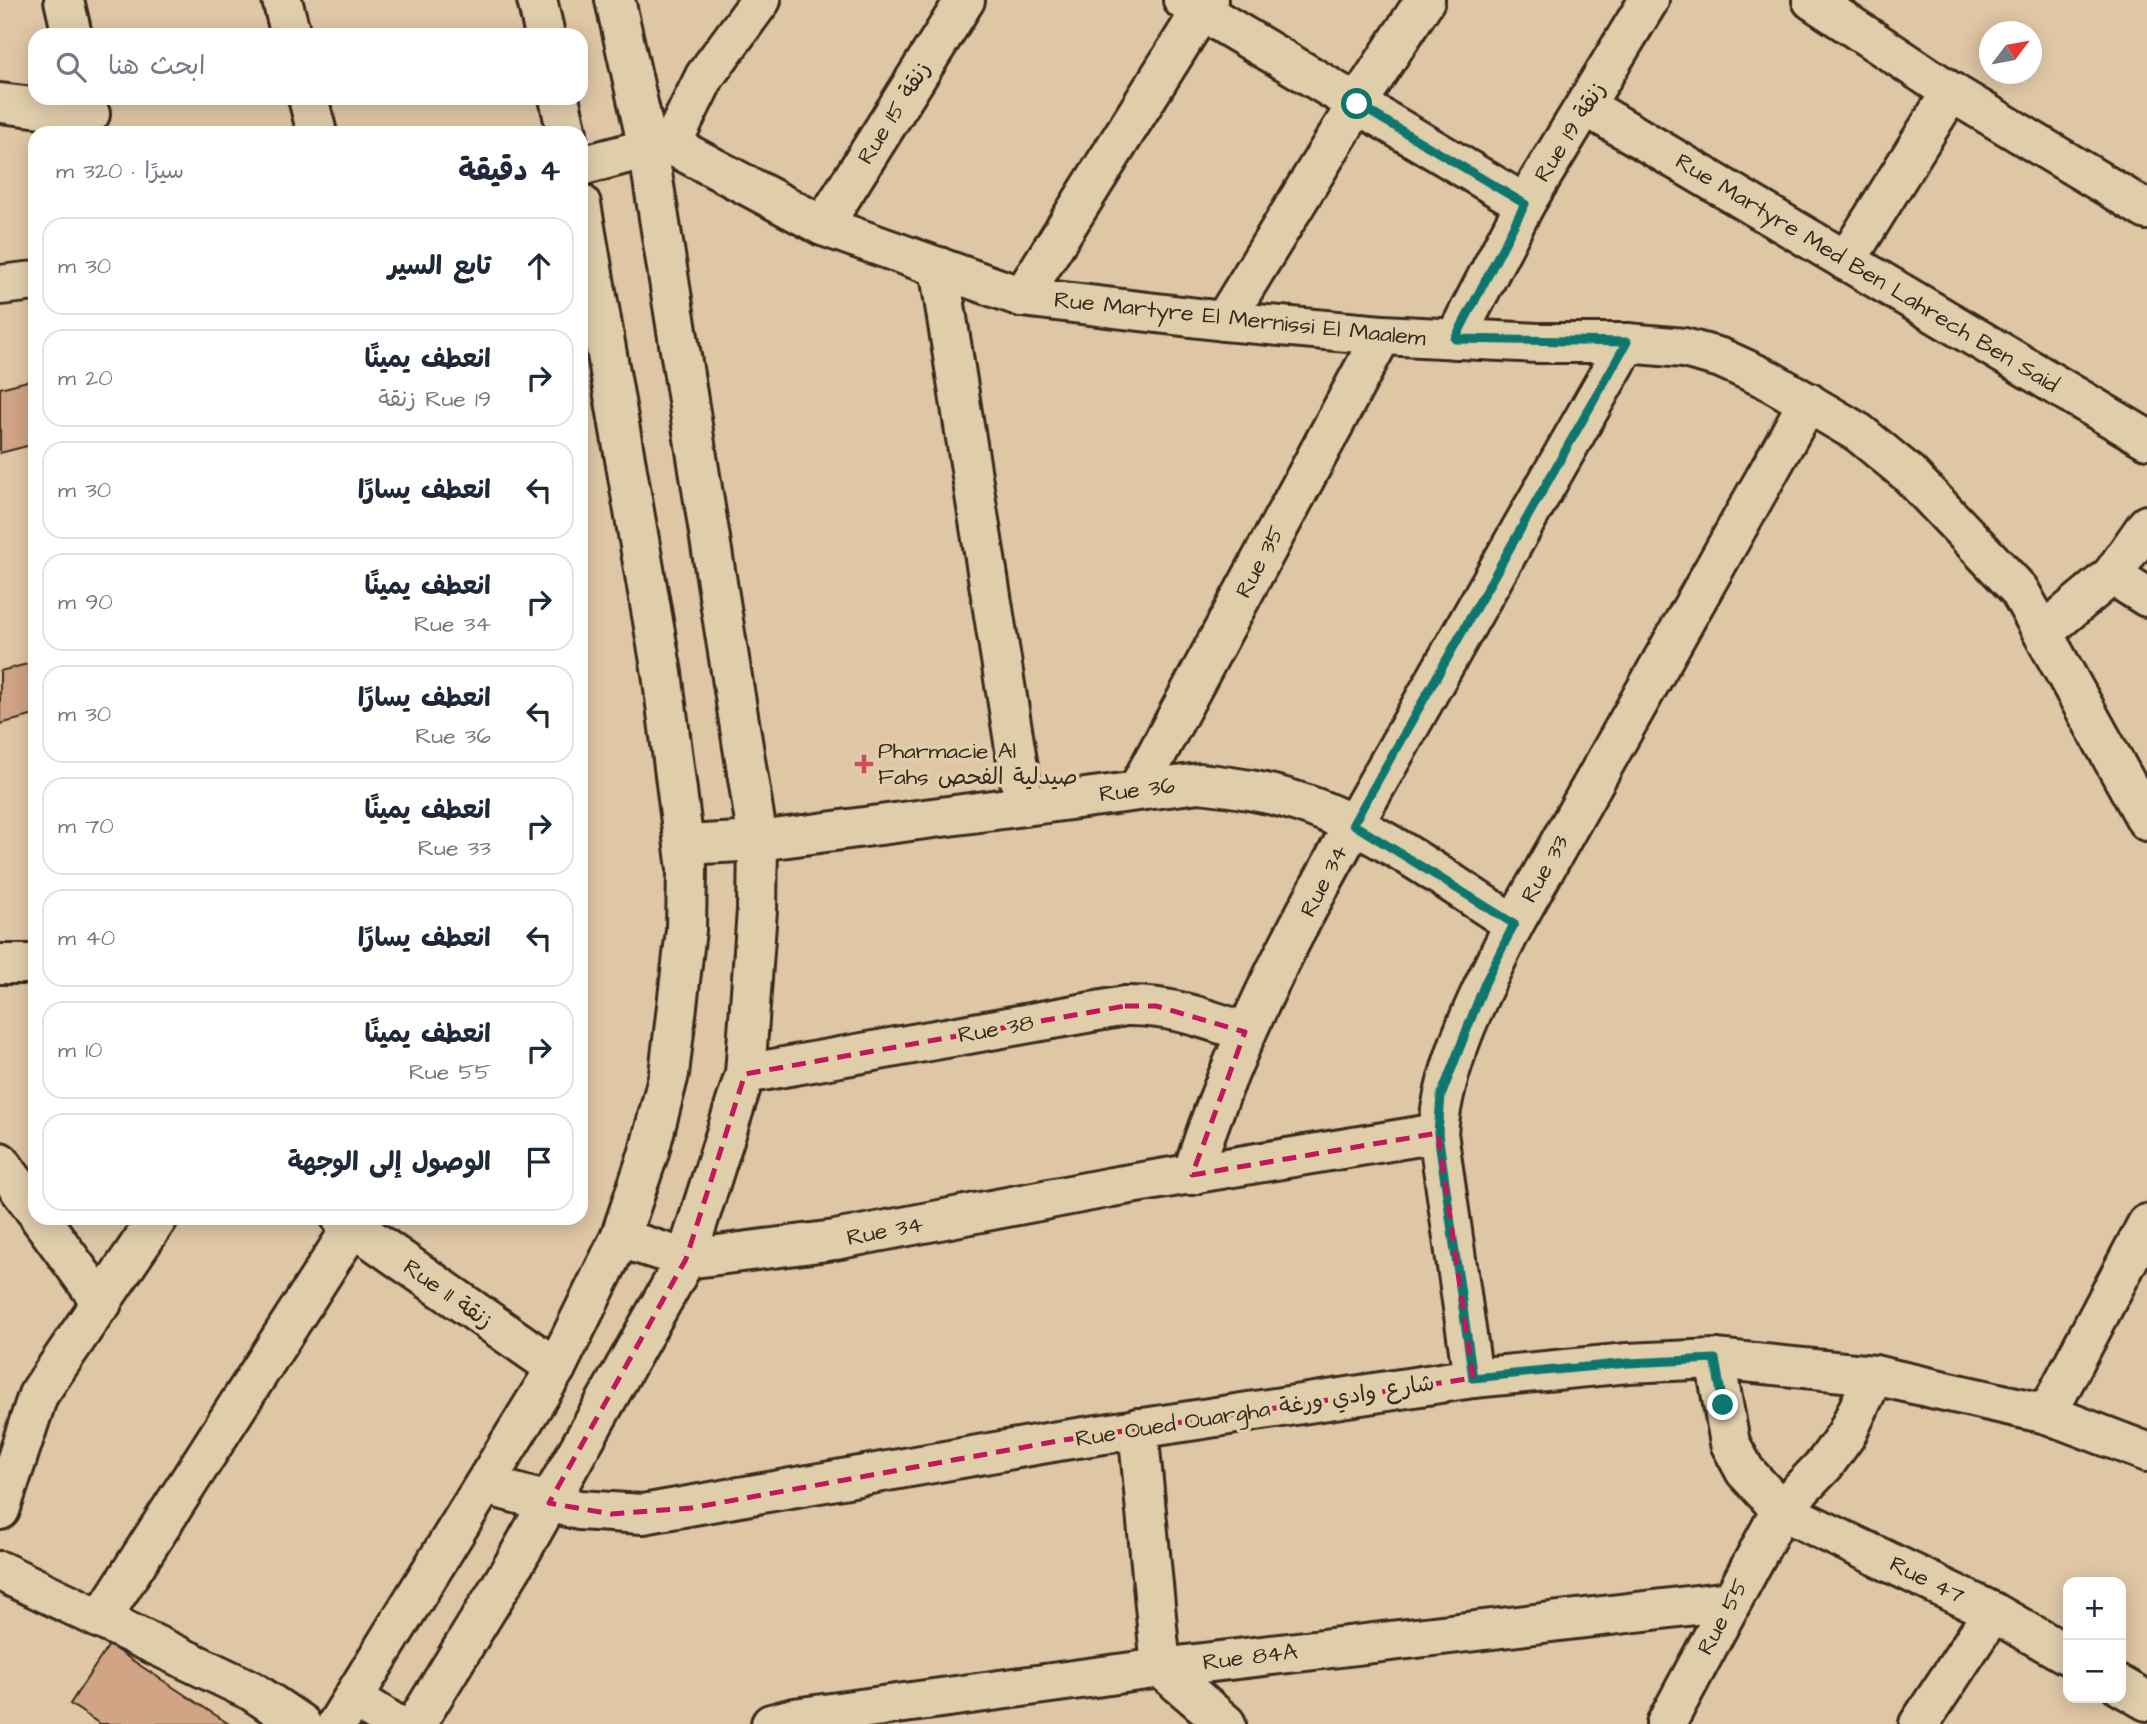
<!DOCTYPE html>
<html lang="ar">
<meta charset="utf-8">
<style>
body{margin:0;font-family:"Architects Daughter","Playpen Sans Arabic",sans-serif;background:#f6f6f7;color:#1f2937;direction:rtl}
.controls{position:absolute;right:21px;bottom:21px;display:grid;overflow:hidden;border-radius:14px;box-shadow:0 4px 18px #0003}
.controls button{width:63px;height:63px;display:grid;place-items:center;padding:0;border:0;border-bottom:2px solid #e0e1e3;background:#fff;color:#1f2937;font:35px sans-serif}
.compass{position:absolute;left:1979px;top:21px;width:63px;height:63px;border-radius:50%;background:#fff;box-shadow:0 4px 18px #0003;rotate:58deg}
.stop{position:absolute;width:21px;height:21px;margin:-16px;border:5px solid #0f766e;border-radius:50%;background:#fff}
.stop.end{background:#0f766e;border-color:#fff;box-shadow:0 2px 7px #0008}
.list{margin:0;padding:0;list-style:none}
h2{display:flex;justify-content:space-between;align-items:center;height:91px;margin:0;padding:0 28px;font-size:30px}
h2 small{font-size:23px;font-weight:400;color:#747a83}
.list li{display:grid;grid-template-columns:46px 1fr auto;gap:21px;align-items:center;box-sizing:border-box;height:98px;margin:0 14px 14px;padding:0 14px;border:2px solid #e0e1e3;border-radius:21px}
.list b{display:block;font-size:26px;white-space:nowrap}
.list p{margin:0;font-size:23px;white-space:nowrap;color:#747a83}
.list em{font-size:23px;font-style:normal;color:#747a83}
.icon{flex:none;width:38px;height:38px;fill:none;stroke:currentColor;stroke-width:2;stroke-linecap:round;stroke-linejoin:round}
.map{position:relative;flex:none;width:2147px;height:1724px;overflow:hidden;direction:ltr}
.search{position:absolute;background:#fff;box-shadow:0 4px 18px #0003;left:28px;top:28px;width:560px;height:77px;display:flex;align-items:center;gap:18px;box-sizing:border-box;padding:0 24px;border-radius:21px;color:#747a83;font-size:26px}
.panel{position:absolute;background:#fff;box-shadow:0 4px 18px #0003;left:28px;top:126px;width:560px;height:1099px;border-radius:21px;direction:rtl}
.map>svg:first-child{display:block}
</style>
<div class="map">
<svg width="2147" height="1724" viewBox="0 0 2147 1724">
<rect width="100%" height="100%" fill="#dfc7a5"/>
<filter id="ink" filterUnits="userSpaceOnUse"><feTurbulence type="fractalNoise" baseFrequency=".0143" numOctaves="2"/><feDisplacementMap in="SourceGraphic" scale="14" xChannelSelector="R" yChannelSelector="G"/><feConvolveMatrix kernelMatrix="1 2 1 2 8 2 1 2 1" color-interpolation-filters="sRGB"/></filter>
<g filter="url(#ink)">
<!-- building -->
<g fill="#d0a484" stroke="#3b2a1e" stroke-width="2">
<polygon points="35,379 35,444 0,453 0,388"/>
<polygon points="35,662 35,715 0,724 0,671"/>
<polygon points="109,1645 229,1724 100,1724 70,1704"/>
</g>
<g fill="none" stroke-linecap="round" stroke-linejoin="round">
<!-- street casing -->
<g stroke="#3b2a1e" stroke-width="44">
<g id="street">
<polyline points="64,0 72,35"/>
<polyline points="282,0 291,35"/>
<polyline points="1183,0 1525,204"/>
<polyline points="1812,0 1951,92 2147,210"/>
<polyline points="308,98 317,133"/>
<polyline points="0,103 90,114"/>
<polyline points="1587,107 2147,439"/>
<polyline points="671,145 705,76 761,0"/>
<polyline points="648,148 671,145 823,226 1022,297 1224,321 1382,335 1538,343 1627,343 1684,348 1721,358 1767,379 1859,433 1909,474 2019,590 2147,821"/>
<polyline points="823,226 965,0"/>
<polyline points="1846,261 1951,92"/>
<polyline points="939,267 1024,805"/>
<polyline points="1022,297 1208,0"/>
<polyline points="1224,321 1357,104 1425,0"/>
<polyline points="1455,339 1525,204 1649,0"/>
<polyline points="2112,575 2147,597"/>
<polyline points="2044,632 2112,575 2147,525"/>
<polyline points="1138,789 1382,335"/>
<path d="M 685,845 L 758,841 L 1199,783 C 1235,787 1270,792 1304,804 C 1378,829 1449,883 1514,924"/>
<polyline points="0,964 35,964"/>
<path d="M 745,1074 L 1125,1006 C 1169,1005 1204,1018 1245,1032"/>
<polyline points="0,1162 35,1210"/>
<path d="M 1192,1175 C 1240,1021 1323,878 1403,738 C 1477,606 1552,474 1627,343"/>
<polyline points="40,1218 102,1303"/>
<polyline points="341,1218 556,1368"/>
<polyline points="620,1238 686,1259 835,1240 1112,1187 1438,1133"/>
<polyline points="1715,1359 1730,1443 1745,1471 1781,1510 1993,1612 2068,1655"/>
<path d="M 1473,1378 L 1438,1133 C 1444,1060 1482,989 1514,924 L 1808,402"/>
<polyline points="2047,1414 2147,1224"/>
<polyline points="1138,1428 1161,1668 1226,1724"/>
<polyline points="485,1485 579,1510 643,1514 1058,1441 1473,1378 1628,1363 1715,1359 1874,1375 2047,1414 2147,1452"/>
<polyline points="0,1510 38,1395 158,1218"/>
<polyline points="0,1571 252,1691 301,1724"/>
<polyline points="101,1619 358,1218"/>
<polyline points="2121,1686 2147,1701"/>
<polyline points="354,1698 395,1724"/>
<polyline points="771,1724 794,1718 1161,1668 1730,1601"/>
<polyline points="1666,1724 1781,1510 1825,1464 1846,1435 1874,1375"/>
<polyline points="1919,1724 1993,1612"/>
</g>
</g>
<!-- secondary casing -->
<g stroke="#3b2a1e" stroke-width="44">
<g id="secondary">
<polyline points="537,0 545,35"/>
<polyline points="559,98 567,133"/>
<polyline points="581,166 648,148"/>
<polyline points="0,285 35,281"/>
<polyline points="337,1724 556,1368 620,1238 649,1152 669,1074 686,930 687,869 662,673 581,204"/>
<polyline points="416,1724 513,1566 686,1259 745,1074 757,910 758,841 648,148 615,0"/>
</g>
</g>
<!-- street -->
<use href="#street" stroke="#e0ceab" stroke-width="38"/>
<!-- secondary -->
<use href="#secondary" stroke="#e0ceab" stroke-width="38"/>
</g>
</g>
<g fill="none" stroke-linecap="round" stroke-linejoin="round" filter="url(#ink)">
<!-- route -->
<polyline stroke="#0f766e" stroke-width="9" points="1357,104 1525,204 1455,339 1627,342 1353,824 1514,924 1485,983 1441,1096 1438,1133 1473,1378 1628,1363 1715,1359 1723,1405"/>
</g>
<!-- marked area -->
<path fill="none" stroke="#c2185b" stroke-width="5" stroke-dasharray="14 9" stroke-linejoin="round" d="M 1125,1006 L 1156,1006 L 1245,1032 L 1192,1175 L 1438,1133 L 1473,1378 L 1058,1441 L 691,1508 L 611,1514 L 549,1503 L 686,1259 L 745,1074 Z"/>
<!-- markers -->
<path fill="#d1495b" stroke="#e0ceab" stroke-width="2.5" d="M860.5 753.5h7v7h7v7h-7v7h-7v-7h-7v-7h7z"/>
<g text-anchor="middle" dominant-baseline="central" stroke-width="7" stroke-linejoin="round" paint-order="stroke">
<!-- street labels -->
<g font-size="23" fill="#3b2a1e" stroke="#e0ceab">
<text transform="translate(894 113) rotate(-58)">Rue 15 زنقة</text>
<text transform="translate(1570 132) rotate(-58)">Rue 19 زنقة</text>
<text transform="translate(1867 273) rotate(31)">Rue Martyre Med Ben Lahrech Ben Said</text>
<text transform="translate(1240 319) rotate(6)">Rue Martyre El Mernissi El Maalem</text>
<text transform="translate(1260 562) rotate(-62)">Rue 35</text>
<text transform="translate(1137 790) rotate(-7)">Rue 36</text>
<text transform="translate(1545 869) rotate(-61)">Rue 33</text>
<text transform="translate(1324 881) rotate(-63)">Rue 34</text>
<text transform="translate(996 1029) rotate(-10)">Rue 38</text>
<text transform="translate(885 1231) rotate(-11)">Rue 34</text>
<text transform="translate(448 1294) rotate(35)">Rue 11 زنقة</text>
<text transform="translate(1255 1411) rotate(-9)">Rue Oued Ouargha شارع وادي ورغة</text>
<text transform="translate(1927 1580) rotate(26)">Rue 47</text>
<text transform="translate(1723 1617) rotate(-62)">Rue 55</text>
<text transform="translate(1250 1657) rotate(-7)">Rue 84A</text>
</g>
<!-- poi labels -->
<g font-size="23" fill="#3b2a1e" stroke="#e0ceab" text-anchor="start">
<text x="878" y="751">Pharmacie Al<tspan x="878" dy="26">Fahs صيدلية الفحص</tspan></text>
</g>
</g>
</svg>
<div class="controls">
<button>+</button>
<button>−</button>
</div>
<svg class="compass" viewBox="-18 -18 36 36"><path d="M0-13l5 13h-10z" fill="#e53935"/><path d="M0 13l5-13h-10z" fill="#747a83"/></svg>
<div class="stop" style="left:1357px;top:104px"></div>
<div class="stop end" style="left:1723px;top:1405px"></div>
<div class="search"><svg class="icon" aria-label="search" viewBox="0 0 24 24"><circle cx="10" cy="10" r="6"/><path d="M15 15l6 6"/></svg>ابحث هنا</div>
<section class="panel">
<h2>4 دقيقة<small>سيرًا · 320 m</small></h2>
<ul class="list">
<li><svg class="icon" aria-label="ahead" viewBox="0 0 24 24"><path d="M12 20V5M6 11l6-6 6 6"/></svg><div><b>تابع السير</b></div><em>30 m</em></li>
<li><svg class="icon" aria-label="right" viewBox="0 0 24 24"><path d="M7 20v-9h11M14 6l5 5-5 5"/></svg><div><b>انعطف يمينًا</b><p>Rue 19 زنقة</p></div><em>20 m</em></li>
<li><svg class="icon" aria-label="left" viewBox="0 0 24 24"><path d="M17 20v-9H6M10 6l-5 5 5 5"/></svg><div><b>انعطف يسارًا</b></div><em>30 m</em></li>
<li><svg class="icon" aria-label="right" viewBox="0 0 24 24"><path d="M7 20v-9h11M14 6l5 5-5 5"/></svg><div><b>انعطف يمينًا</b><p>Rue 34</p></div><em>90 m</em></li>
<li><svg class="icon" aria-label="left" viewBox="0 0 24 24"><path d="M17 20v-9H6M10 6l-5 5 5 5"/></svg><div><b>انعطف يسارًا</b><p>Rue 36</p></div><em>30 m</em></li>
<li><svg class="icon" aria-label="right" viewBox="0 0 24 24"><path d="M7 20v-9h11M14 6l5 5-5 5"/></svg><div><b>انعطف يمينًا</b><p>Rue 33</p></div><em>70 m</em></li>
<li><svg class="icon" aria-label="left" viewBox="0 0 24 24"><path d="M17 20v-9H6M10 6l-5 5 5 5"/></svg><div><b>انعطف يسارًا</b></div><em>40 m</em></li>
<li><svg class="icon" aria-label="right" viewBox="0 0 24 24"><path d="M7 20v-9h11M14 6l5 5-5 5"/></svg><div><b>انعطف يمينًا</b><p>Rue 55</p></div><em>10 m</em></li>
<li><svg class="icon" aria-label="arrive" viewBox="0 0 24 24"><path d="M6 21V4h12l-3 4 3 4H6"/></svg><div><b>الوصول إلى الوجهة</b></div></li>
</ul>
</section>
</div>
